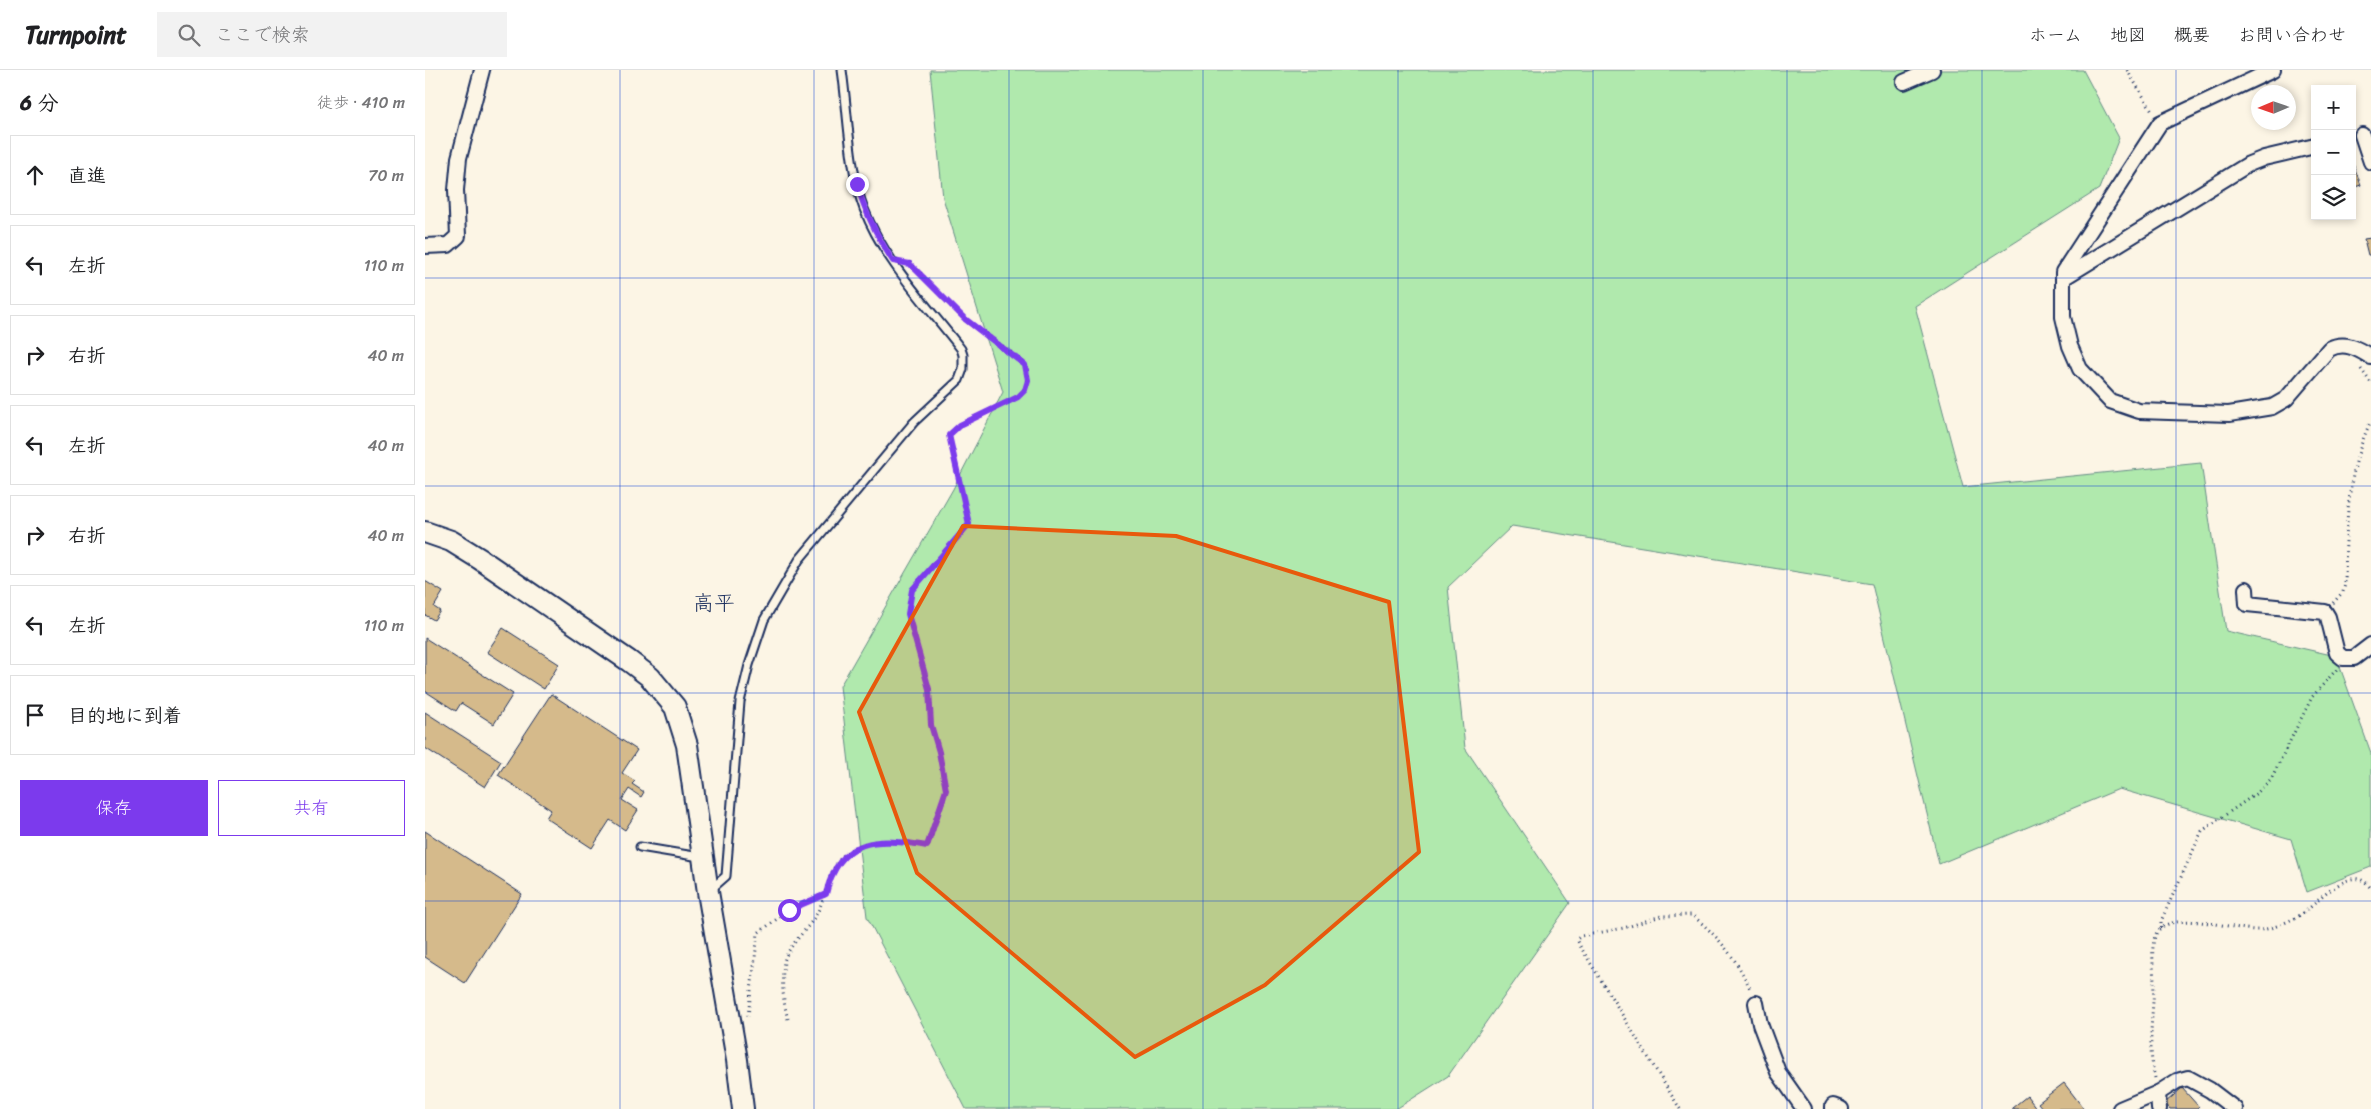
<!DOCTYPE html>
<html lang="ja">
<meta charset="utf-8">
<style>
body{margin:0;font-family:Sriracha,"Klee One",sans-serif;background:#f2f2f2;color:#202124}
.controls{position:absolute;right:15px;top:15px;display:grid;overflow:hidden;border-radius:0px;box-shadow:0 2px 8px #0003}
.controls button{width:45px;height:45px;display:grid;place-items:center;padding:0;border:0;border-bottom:1px solid #e0e0e0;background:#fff;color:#202124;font:25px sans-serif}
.compass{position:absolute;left:1826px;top:15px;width:45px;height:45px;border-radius:50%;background:#fff;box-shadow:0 2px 8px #0003;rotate:268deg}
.stop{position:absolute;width:15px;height:15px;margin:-11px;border:4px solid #7c3aed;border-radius:50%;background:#fff}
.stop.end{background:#7c3aed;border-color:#fff;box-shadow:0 1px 5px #0008}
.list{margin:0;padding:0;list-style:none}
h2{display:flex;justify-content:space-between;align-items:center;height:65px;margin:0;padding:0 20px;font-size:21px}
h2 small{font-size:16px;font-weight:400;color:#757577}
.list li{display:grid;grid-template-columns:32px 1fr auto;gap:15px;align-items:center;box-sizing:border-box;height:80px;margin:0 10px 10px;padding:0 10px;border:1px solid #e0e0e0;border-radius:0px}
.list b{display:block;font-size:19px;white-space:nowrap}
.list em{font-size:16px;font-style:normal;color:#757577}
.actions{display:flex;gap:10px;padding:15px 20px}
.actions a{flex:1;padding:11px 0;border:1px solid #7c3aed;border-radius:0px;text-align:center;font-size:18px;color:#7c3aed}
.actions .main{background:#7c3aed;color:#fff}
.icon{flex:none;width:28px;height:28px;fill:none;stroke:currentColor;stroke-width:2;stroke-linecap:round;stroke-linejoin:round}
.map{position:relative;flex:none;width:1946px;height:1039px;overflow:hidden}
header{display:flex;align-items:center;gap:30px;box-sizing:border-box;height:70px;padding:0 25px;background:#fff;border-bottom:1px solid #e0e0e0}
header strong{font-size:24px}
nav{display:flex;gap:28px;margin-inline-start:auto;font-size:18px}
.search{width:350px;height:45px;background:#f2f2f2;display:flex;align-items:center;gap:12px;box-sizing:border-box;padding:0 18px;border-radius:0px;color:#757577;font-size:19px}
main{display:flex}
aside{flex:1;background:#fff}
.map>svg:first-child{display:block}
</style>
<header>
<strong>Turnpoint</strong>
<div class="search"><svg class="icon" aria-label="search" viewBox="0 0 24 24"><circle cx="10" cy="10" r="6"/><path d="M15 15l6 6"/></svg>ここで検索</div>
<nav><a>ホーム</a><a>地図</a><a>概要</a><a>お問い合わせ</a></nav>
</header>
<main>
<aside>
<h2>6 分<small>徒歩 · 410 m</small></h2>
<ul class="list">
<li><svg class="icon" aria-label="ahead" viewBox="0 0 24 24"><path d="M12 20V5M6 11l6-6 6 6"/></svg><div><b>直進</b></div><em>70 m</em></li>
<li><svg class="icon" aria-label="left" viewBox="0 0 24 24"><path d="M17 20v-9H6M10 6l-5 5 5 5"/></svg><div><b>左折</b></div><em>110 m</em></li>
<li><svg class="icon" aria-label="right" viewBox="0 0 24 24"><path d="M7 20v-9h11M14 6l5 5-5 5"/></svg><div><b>右折</b></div><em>40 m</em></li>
<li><svg class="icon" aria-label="left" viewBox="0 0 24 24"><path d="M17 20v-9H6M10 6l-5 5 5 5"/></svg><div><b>左折</b></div><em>40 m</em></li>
<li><svg class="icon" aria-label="right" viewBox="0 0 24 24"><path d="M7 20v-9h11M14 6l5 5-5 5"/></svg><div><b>右折</b></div><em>40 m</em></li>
<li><svg class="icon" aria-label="left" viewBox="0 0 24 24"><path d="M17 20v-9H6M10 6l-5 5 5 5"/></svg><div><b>左折</b></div><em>110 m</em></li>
<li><svg class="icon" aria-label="arrive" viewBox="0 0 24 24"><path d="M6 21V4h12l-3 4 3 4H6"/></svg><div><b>目的地に到着</b></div></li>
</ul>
<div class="actions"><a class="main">保存</a><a>共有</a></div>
</aside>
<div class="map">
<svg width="1946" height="1039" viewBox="0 0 1946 1039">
<rect width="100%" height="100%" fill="#fcf5e5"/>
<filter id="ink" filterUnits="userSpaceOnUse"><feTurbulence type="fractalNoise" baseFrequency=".02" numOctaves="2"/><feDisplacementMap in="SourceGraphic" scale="10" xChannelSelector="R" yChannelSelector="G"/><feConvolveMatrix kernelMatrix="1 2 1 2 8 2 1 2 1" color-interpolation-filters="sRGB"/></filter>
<g filter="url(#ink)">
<!-- green -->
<polygon fill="#b0e9ad" stroke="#668c86" points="505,0 1658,0 1694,68 1674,119 1490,236 1538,417 1776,393 1801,561 1911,586 1946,683 1946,797 1882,822 1866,769 1694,719 1514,794 1447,514 1087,456 1023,517 1040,678 1145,833 1023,1006 971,1039 541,1039 442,847 415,616 528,419 578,322 518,128"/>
<!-- building -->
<g fill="#d5ba8b" stroke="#1b2f5e">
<polygon points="1927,91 1936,115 1927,118"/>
<polygon points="1946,168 1946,185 1943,185 1939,169"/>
<polygon points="0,511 18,522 9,537 15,541 9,550 0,545"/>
<polygon points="78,558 134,594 119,619 62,582"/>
<polygon points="0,568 88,624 69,654 36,633 31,641 0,621"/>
<polygon points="126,624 212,680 197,703 210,711 207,714 219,722 216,727 204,719 197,730 213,740 200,760 185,750 167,778 121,748 126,740 73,705"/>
<polygon points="0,642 76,691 60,717 0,678"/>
<polygon points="0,761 97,824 40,913 0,887"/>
<polygon points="1639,1013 1659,1039 1618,1039 1613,1033"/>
<polygon points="1757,1018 1774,1037 1772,1039 1745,1039 1740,1033"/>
<polygon points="1602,1026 1612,1039 1589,1039 1587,1038"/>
</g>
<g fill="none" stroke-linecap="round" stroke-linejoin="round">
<!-- lane casing -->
<g stroke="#1b2f5e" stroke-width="11">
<g id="lane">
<polyline points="215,777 275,787"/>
<path d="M 285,820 L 301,806 L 315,632 L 324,595 L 339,550 L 374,490 L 489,352 L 534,310 L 538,299 L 538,285 L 536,279 C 502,235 459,191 439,139 C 424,100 423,42 417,0"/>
</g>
</g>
<!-- street casing -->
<g stroke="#1b2f5e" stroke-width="18">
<g id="street">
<path d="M 1848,0 L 1735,53 L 1638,202 L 1638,247 L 1645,276 L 1655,299 L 1685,331 L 1714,341 L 1804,344 L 1847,337 L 1861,329 L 1904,279 C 1919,271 1932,278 1946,287"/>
<polyline points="1479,12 1507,0"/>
<polyline points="1937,65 1946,92"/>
<polyline points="0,176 23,175 33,166 31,120 34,88 57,0"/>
<polyline points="1638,208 1824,94 1839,88 1890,76"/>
<polyline points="1821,519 1822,534 1900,542 1903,547 1912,583 1918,588 1929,588 1946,575"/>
<polyline points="1331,933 1335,954 1353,1002 1379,1039"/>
<polyline points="1733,1023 1734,1039"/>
<polyline points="1408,1039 1408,1036 1416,1039"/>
<polyline points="1695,1039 1733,1023 1752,1011 1763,1008 1785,1020 1810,1039"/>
</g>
</g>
<!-- secondary casing -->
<g stroke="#1b2f5e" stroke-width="24">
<polyline id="secondary" points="0,462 26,471 55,489 204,591 225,607 250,637 262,675 283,822 312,990 318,1039"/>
</g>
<!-- path -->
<g stroke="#1b2f5e" stroke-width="3" stroke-dasharray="1 4" stroke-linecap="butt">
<polyline points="1702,0 1728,42"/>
<polyline points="1936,299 1946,313"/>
<path d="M 1908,533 L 1918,522 L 1920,514 C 1921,458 1921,402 1946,351"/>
<polyline points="1736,858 1736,851 1777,761 1832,723 1846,709 1887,627 1912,599"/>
<polyline points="323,946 333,863 364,840 400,824"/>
<path d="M 363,949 C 358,932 356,911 359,892 C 362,877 383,859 391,845 C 402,826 402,802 418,786 C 440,765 476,771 503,776 L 521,721 L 514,681 L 506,655 L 504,619 L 483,544 L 487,519 L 544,454 L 524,365 L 535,355 L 593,327 C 601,319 607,308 600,296 C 593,284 553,261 539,248 C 520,231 504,211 485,193 L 481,193"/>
<path d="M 1730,1008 C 1722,976 1728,946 1729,913 C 1729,899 1725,877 1731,864 C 1744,838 1809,860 1832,860 C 1846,860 1859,853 1872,847 C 1889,839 1927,787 1946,819"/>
<path d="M 1255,1039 L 1155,876 L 1152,869 L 1156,866 L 1199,858 L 1236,846 L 1267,845 C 1293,866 1313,890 1326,921"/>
</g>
<!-- lane -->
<use href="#lane" stroke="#fcf5e5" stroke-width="7"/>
<!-- street -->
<use href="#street" stroke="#fcf5e5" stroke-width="14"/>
<!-- secondary -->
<use href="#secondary" stroke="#fcf5e5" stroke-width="20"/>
</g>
</g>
<g fill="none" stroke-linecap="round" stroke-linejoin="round" filter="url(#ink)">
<!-- route -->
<path stroke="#7c3aed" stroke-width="6" d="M 364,840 L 401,824 C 414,767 453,767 502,776 L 521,720 L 514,682 L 506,655 L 504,619 L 483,544 L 487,520 L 544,454 L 524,365 L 535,355 L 593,327 L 600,320 L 603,310 L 600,295 L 540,249 L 485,194 L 468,191 C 452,166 440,143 432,114"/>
</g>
<!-- marked area -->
<path fill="#e8590c" fill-opacity="0.2" stroke="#e8590c" stroke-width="4" stroke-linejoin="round" d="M 538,456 L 751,466 L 964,532 L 994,782 L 840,915 L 710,987 L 492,803 L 434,642 Z"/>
<!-- grid -->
<path fill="none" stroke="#1d4ed8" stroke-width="1" stroke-opacity="0.55" d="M 195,0 L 195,1039M 389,0 L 389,1039M 584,0 L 584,1039M 778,0 L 778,1039M 973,0 L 973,1039M 1168,0 L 1168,1039M 1362,0 L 1362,1039M 1557,0 L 1557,1039M 1751,0 L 1751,1039M 0,208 L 1946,208M 0,416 L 1946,416M 0,623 L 1946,623M 0,831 L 1946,831"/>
<g text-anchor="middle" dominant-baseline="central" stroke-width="4.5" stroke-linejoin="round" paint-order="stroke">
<!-- quarter labels -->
<g font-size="21" fill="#1b2f5e" stroke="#fcf5e5">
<text x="289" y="533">高平</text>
</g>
</g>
</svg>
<div class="controls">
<button>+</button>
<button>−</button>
<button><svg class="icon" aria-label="layers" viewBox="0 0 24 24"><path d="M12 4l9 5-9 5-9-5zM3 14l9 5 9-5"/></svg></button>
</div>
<svg class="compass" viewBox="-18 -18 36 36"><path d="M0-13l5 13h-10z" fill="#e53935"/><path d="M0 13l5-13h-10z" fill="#757577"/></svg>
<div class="stop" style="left:364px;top:840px"></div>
<div class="stop end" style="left:432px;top:114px"></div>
</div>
</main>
